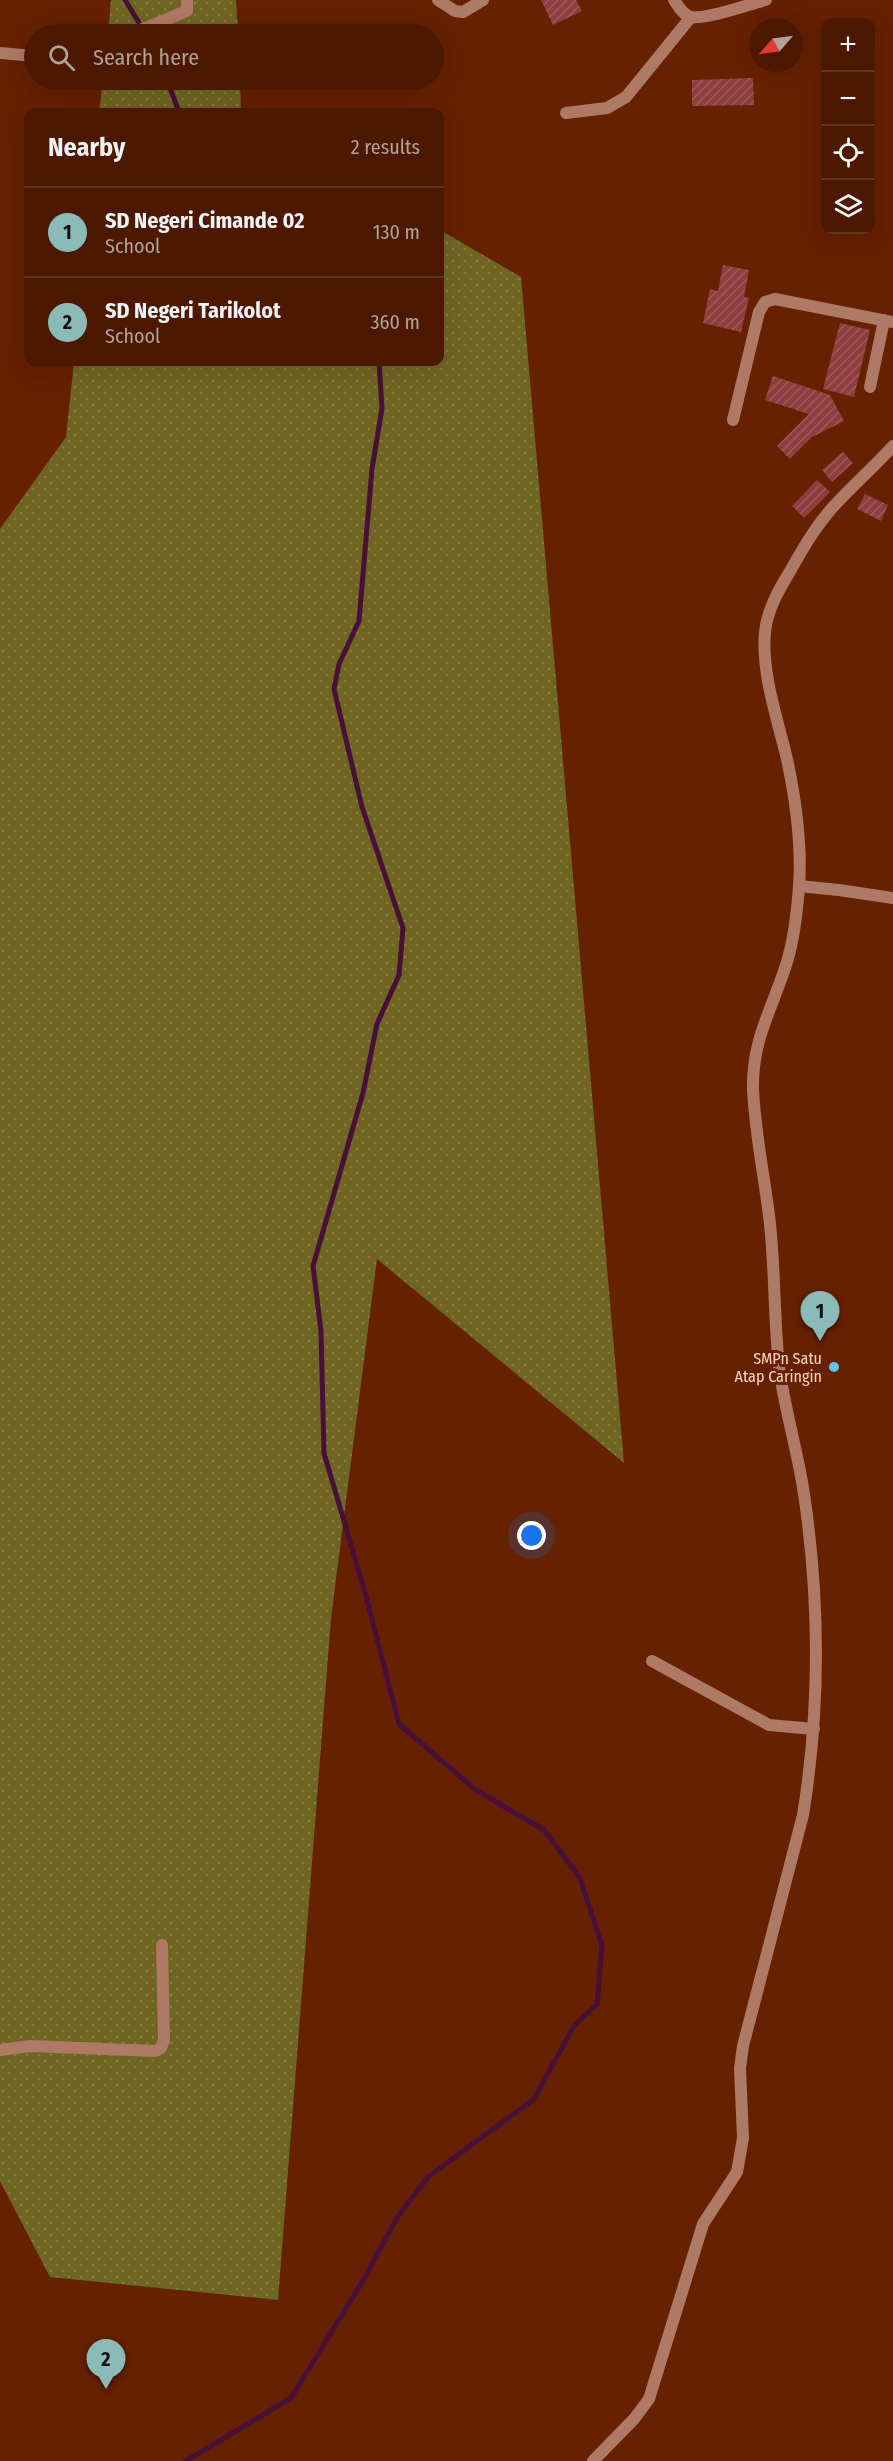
<!DOCTYPE html>
<meta charset="utf-8">
<style>
body{margin:0;font-family:"Fira Sans Condensed",sans-serif;background:#53220a;color:#f1f3f6}
.controls{position:absolute;right:18px;top:18px;display:grid;overflow:hidden;border-radius:12px;box-shadow:0 6px 24px #0002}
.controls button{width:54px;height:54px;display:grid;place-items:center;padding:0;border:0;border-bottom:2px solid #633822;background:#4c1900;color:#f1f3f6;font:30px sans-serif}
.compass{position:absolute;left:749px;top:18px;width:54px;height:54px;border-radius:50%;background:#4c1900;box-shadow:0 6px 24px #0002;rotate:242deg}
.you{position:absolute;left:532px;top:1536px;width:21px;height:21px;margin:-15px;border:4px solid #fff;border-radius:50%;background:#1a73e8;box-shadow:0 0 0 9px #1a73e833}
.badge{display:grid;place-items:center;width:39px;height:39px;border-radius:50%;background:#8bbbb9;color:#111;font-size:20px;font-weight:700}
.pin{position:absolute;translate:-50% -50px;filter:drop-shadow(0 2px 3px #0008)}
.pin::after{content:'';position:absolute;top:32px;width:21px;height:18px;background:inherit;clip-path:polygon(0 0,100% 0,50% 100%)}
.list{margin:0;padding:0;list-style:none}
h2{display:flex;justify-content:space-between;align-items:center;height:78px;margin:0;padding:0 24px;font-size:26px}
h2 small{font-size:20px;font-weight:400;color:#b2a099}
.list li{display:grid;grid-template-columns:39px 1fr auto;gap:18px;align-items:center;box-sizing:border-box;height:90px;padding:0 24px;border-top:2px solid #633822}
.list b{display:block;font-size:22px;white-space:nowrap}
.list p{margin:0;font-size:20px;white-space:nowrap;color:#b2a099}
.list em{font-size:20px;font-style:normal;color:#b2a099}
.icon{flex:none;width:33px;height:33px;fill:none;stroke:currentColor;stroke-width:2;stroke-linecap:round;stroke-linejoin:round}
.map{position:relative;flex:none;width:893px;height:2461px;overflow:hidden}
.search{position:absolute;background:#4c1900;box-shadow:0 6px 24px #0002;left:24px;top:24px;width:420px;height:66px;display:flex;align-items:center;gap:15px;box-sizing:border-box;padding:0 21px;border-radius:33px;color:#b2a099;font-size:22px}
.panel{position:absolute;background:#4c1900;box-shadow:0 6px 24px #0002;left:24px;top:108px;width:420px;height:258px;border-radius:12px}
.map>svg:first-child{display:block}
</style>
<div class="map">
<svg width="893" height="2461" viewBox="0 0 893 2461">
<defs>
<pattern id="grass-dots" width="8" height="8" patternUnits="userSpaceOnUse" patternTransform="scale(1.5)"><rect width="8" height="8" fill="#6f6522"/><path d="M2 2h.1M6 6h.1" fill="none" stroke="#847a40" stroke-width="1.8" stroke-linecap="round"/></pattern>
<pattern id="building-hatch" width="6" height="6" patternUnits="userSpaceOnUse" patternTransform="scale(1.5)"><rect width="6" height="6" fill="#8d3e3f"/><path d="M-1 1l2-2M0 6l6-6M5 7l2-2" fill="none" stroke="#9e5959"/></pattern>
</defs>
<rect width="100%" height="100%" fill="#662100"/>
<!-- grass -->
<g fill="url(#grass-dots)">
<polygon points="111,0 236,0 238,34 108,34"/>
<polygon points="103,80 240,80 241,112 99,112"/>
<polygon points="440,230 521,277 624,1463 377,1259 331,1618 278,2300 50,2277 0,2181 0,529 66,437 74,362 440,362"/>
</g>
<g fill="none" stroke-linecap="round" stroke-linejoin="round">
<!-- stream -->
<g stroke="#481038" stroke-width="5">
<polyline points="125,0 146,34"/>
<polyline points="167,80 179,112"/>
<polyline points="186,2461 291,2398 361,2284 398,2216 428,2177 534,2099 574,2026 597,2004 602,1946 580,1878 544,1830 476,1790 399,1724 366,1596 324,1453 321,1331 313,1266 363,1093 377,1024 399,975 403,928 362,807 334,689 339,664 359,621 372,469 382,408 379,362"/>
</g>
</g>
<!-- building -->
<g fill="url(#building-hatch)">
<polygon points="541,0 576,0 582,11 553,25"/>
<polygon points="753,78 754,105 692,106 692,80"/>
<polygon points="723,265 749,270 744,297 749,298 741,332 703,323 710,289 718,291"/>
<polygon points="840,323 870,330 854,397 823,389"/>
<polygon points="773,376 830,395 844,421 812,437 790,459 777,446 809,414 765,400"/>
<polygon points="843,452 853,463 832,482 822,470"/>
<polygon points="817,480 830,492 804,518 792,506"/>
<polygon points="865,494 888,505 881,521 857,509"/>
</g>
<g fill="none" stroke-linecap="round" stroke-linejoin="round">
<!-- minor -->
<g stroke="#ae7965" stroke-width="12">
<polyline points="438,0 455,11 463,12 483,0"/>
<path d="M 674,0 C 678,6 683,15 691,17 C 706,20 750,4 766,0"/>
<polyline points="130,34 187,11 187,0"/>
<polyline points="0,53 34,56"/>
<polyline points="566,113 607,108 626,97 691,17"/>
<polyline points="870,387 884,320"/>
<polyline points="733,420 759,312 765,302 775,299 893,322"/>
<polyline points="799,886 839,890 893,898"/>
<polyline points="652,1661 769,1725 814,1729"/>
<polyline points="0,2050 30,2046 155,2051 161,2048 164,2040 162,1945"/>
<path d="M 593,2461 L 634,2419 L 649,2399 L 703,2224 L 737,2172 L 743,2138 L 740,2068 L 743,2046 L 803,1815 C 820,1710 820,1606 805,1501 C 799,1455 785,1412 779,1367 C 774,1319 775,1271 770,1224 C 765,1179 755,1134 753,1089 C 752,1040 772,1009 786,965 C 794,941 797,913 799,887 C 802,844 796,801 787,759 C 778,721 761,672 765,632 C 767,611 778,591 789,573 C 802,550 815,527 833,507 C 852,486 874,467 893,446"/>
</g>
</g>
<!-- markers -->
<circle fill="#5dc7e8" stroke="#662100" stroke-width="2" cx="834" cy="1367" r="6"/>
<g text-anchor="middle" dominant-baseline="central" stroke-width="6" stroke-linejoin="round" paint-order="stroke">
<!-- poi labels -->
<g font-size="16" fill="#fdd2c2" stroke="#662100" text-anchor="end">
<text x="822" y="1358">SMPn Satu<tspan x="822" dy="18">Atap Caringin</tspan></text>
</g>
</g>
</svg>
<div class="controls">
<button>+</button>
<button>−</button>
<button><svg class="icon" aria-label="locate" viewBox="0 0 24 24"><circle cx="12" cy="12" r="6"/><path d="M12 2v4M12 18v4M2 12h4M18 12h4"/></svg></button>
<button><svg class="icon" aria-label="layers" viewBox="0 0 24 24"><path d="M12 4l9 5-9 5-9-5zM3 14l9 5 9-5"/></svg></button>
</div>
<svg class="compass" viewBox="-18 -18 36 36"><path d="M0-13l5 13h-10z" fill="#e53935"/><path d="M0 13l5-13h-10z" fill="#b2a099"/></svg>
<div class="you"></div>
<div class="pin badge" style="left:820px;top:1341px">1</div>
<div class="pin badge" style="left:106px;top:2389px">2</div>
<div class="search"><svg class="icon" aria-label="search" viewBox="0 0 24 24"><circle cx="10" cy="10" r="6"/><path d="M15 15l6 6"/></svg>Search here</div>
<section class="panel">
<h2>Nearby<small>2 results</small></h2>
<ul class="list">
<li><span class="badge">1</span><div><b>SD Negeri Cimande 02</b><p>School</p></div><em>130 m</em></li>
<li><span class="badge">2</span><div><b>SD Negeri Tarikolot</b><p>School</p></div><em>360 m</em></li>
</ul>
</section>
</div>
